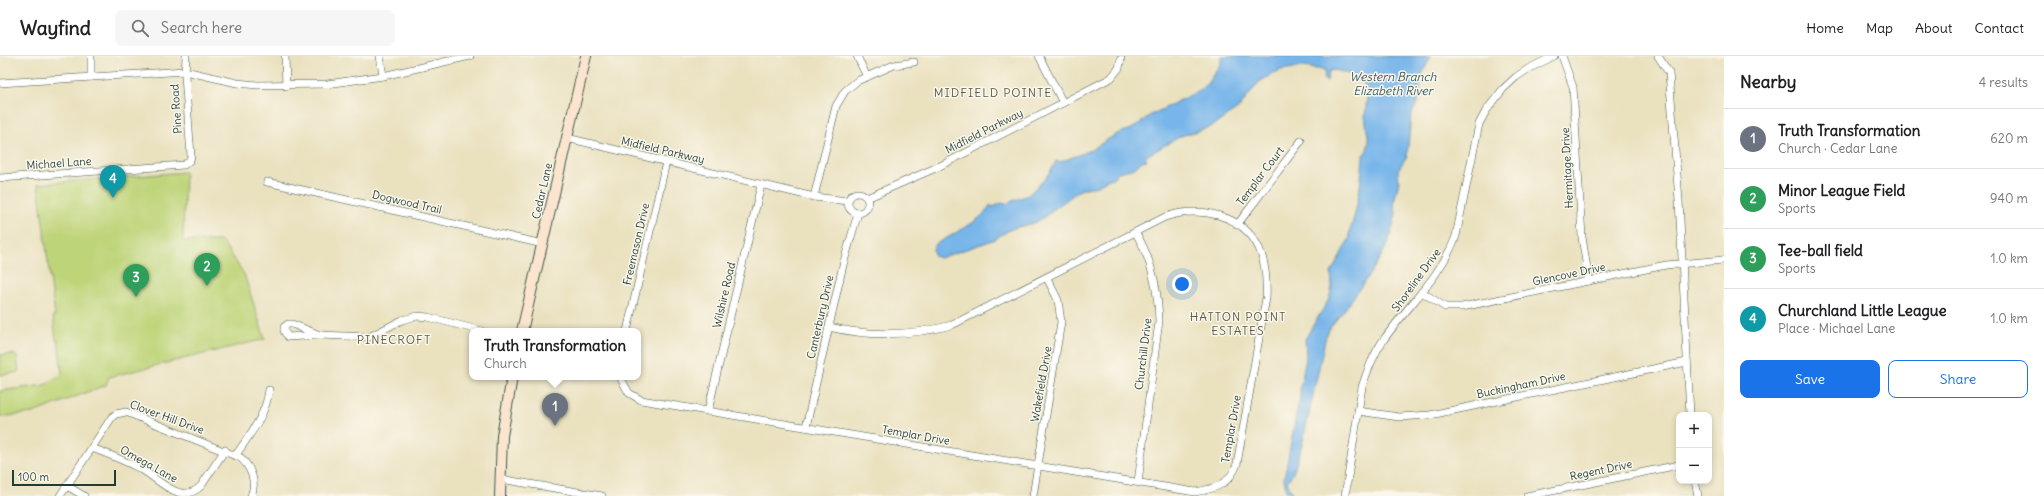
<!DOCTYPE html>
<meta charset="utf-8">
<style>
body{margin:0;font-family:Delius,sans-serif;background:#f6f6f6;color:#202124}
.controls{position:absolute;right:12px;bottom:12px;display:grid;overflow:hidden;border-radius:8px;box-shadow:0 2px 6px #0003}
.controls button{width:36px;height:36px;display:grid;place-items:center;padding:0;border:0;border-bottom:1px solid #e0e0e0;background:#fff;color:#202124;font:20px sans-serif}
.scale{position:absolute;left:12px;bottom:10px;width:104px;box-sizing:border-box;padding-left:4px;border:2px solid #1f3d34;border-top:0;font-size:11px;line-height:14px;white-space:nowrap;color:#1f3d34;-webkit-text-stroke:3px #fbf7ec;paint-order:stroke}
.you{position:absolute;left:1182px;top:228px;width:14px;height:14px;margin:-10px;border:3px solid #fff;border-radius:50%;background:#1a73e8;box-shadow:0 0 0 6px #1a73e833}
.badge{display:grid;place-items:center;width:26px;height:26px;border-radius:50%;background:#1a73e8;color:#fff;font-size:13px;font-weight:700}
.pin{position:absolute;translate:-50% -33px;filter:drop-shadow(0 1px 2px #0008)}
.pin::after{content:'';position:absolute;top:21px;width:14px;height:12px;background:inherit;clip-path:polygon(0 0,100% 0,50% 100%)}
.popup{position:absolute;left:469px;top:272px;width:172px;height:52px;box-sizing:border-box;display:grid;place-content:center;border-radius:8px;background:#fff;filter:drop-shadow(0 1px 3px #0005);font-size:13px;white-space:nowrap;color:#757577}
.popup b{font-size:15px;color:#202124}
.popup::after{content:'';position:absolute;left:50%;top:100%;margin-left:-8px;border:8px solid transparent;border-top-color:#fff}
.list{margin:0;padding:0;list-style:none}
h2{display:flex;justify-content:space-between;align-items:center;height:52px;margin:0;padding:0 16px;font-size:17px}
h2 small{font-size:13px;font-weight:400;color:#757577}
.list li{display:grid;grid-template-columns:26px 1fr auto;gap:12px;align-items:center;box-sizing:border-box;height:60px;padding:0 16px;border-top:1px solid #e0e0e0}
.list b{display:block;font-size:15px;white-space:nowrap}
.list p{margin:0;font-size:13px;white-space:nowrap;color:#757577}
.list em{font-size:13px;font-style:normal;color:#757577}
.actions{display:flex;gap:8px;padding:12px 16px}
.actions a{flex:1;padding:9px 0;border:1px solid #1a73e8;border-radius:8px;text-align:center;font-size:14px;color:#1a73e8}
.actions .main{background:#1a73e8;color:#fff}
.icon{flex:none;width:22px;height:22px;fill:none;stroke:currentColor;stroke-width:2;stroke-linecap:round;stroke-linejoin:round}
.map{position:relative;flex:none;width:1724px;height:440px;overflow:hidden}
header{display:flex;align-items:center;gap:24px;box-sizing:border-box;height:56px;padding:0 20px;background:#fff;border-bottom:1px solid #e0e0e0}
header strong{font-size:19px}
nav{display:flex;gap:22px;margin-inline-start:auto;font-size:14px}
.search{width:280px;height:36px;background:#f6f6f6;display:flex;align-items:center;gap:10px;box-sizing:border-box;padding:0 14px;border-radius:8px;color:#757577;font-size:15px}
main{display:flex}
aside{flex:1;background:#fff}
.map>svg:first-child{display:block}
</style>
<header>
<strong>Wayfind</strong>
<div class="search"><svg class="icon" aria-label="search" viewBox="0 0 24 24"><circle cx="10" cy="10" r="6"/><path d="M15 15l6 6"/></svg>Search here</div>
<nav><a>Home</a><a>Map</a><a>About</a><a>Contact</a></nav>
</header>
<main>
<div class="map">
<svg width="1724" height="440" viewBox="0 0 1724 440">
<rect width="100%" height="100%" fill="#fbf7ec"/>
<filter id="ink" filterUnits="userSpaceOnUse"><feTurbulence type="fractalNoise" baseFrequency=".025" numOctaves="2"/><feDisplacementMap in="SourceGraphic" scale="8" xChannelSelector="R" yChannelSelector="G"/><feConvolveMatrix kernelMatrix="1 2 1 2 8 2 1 2 1" color-interpolation-filters="sRGB"/></filter>
<filter id="wash" filterUnits="userSpaceOnUse"><feTurbulence type="fractalNoise" baseFrequency=".012" numOctaves="4" result="noise"/><feDisplacementMap in="SourceGraphic" scale="16" xChannelSelector="R" yChannelSelector="G"/><feGaussianBlur stdDeviation="0.9" result="paint"/><feColorMatrix in="noise" values="0 0 0 0 0 0 0 0 0 0 0 0 0 0 0 0 0 1.4 0 .05"/><feComposite in="paint" operator="in"/></filter>
<g filter="url(#wash)">
<rect width="100%" height="100%" fill="#eae1bf"/>
<!-- green -->
<g fill="#bed478" stroke="#6e8856">
<polygon points="185,116 183,185 222,185 244,218 265,283 109,321 106,329 33,357 0,361 0,335 44,329 62,318 58,284 56,284 53,260 55,260 38,128"/>
<polygon points="12,298 17,300 19,316 0,319 0,299"/>
</g>
<!-- water -->
<path fill="#77b5ea" stroke="#4b798f" d="M 1221,0 L 1431,0 L 1420,23 L 1420,40 L 1411,60 L 1407,100 L 1398,114 L 1399,125 L 1394,146 L 1396,158 L 1388,188 L 1372,215 L 1343,256 L 1331,270 L 1326,280 L 1302,389 L 1294,415 L 1287,426 L 1292,437 L 1286,435 L 1284,423 L 1298,350 L 1300,344 L 1300,332 L 1306,302 L 1305,283 L 1329,243 L 1332,231 L 1331,217 L 1350,181 L 1349,178 C 1358,152 1361,127 1363,100 L 1366,97 L 1369,86 L 1365,60 L 1368,34 L 1359,21 L 1335,14 L 1329,15 L 1327,25 L 1324,24 L 1325,14 L 1303,11 L 1280,14 L 1259,26 L 1239,52 L 1213,70 L 1181,80 L 1148,99 L 1145,101 L 1147,104 L 1142,105 L 1135,112 L 1118,116 L 1114,121 L 1103,126 L 1098,130 L 1085,132 L 1078,135 L 1037,166 L 1011,173 L 993,184 L 940,202 L 934,200 L 933,193 L 936,188 C 948,181 987,162 990,149 L 993,151 L 1002,147 L 1005,148 L 1028,139 L 1046,122 C 1048,116 1054,112 1056,105 L 1060,106 L 1091,94 L 1115,79 L 1133,72 L 1151,59 L 1198,35 L 1207,28 L 1221,7 Z"/>
</g>
<g filter="url(#ink)">
<g fill="none" stroke-linecap="round" stroke-linejoin="round">
<!-- minor casing -->
<g stroke="#3d5649" stroke-width="8">
<g id="minor">
<polyline points="91,0 91,21"/>
<polyline points="285,0 286,30"/>
<polyline points="380,0 383,20"/>
<polyline points="857,0 867,21"/>
<polyline points="1039,0 1063,47"/>
<polyline points="1562,0 1573,31 1582,181 1589,225"/>
<polyline points="1658,0 1669,17 1679,144 1690,359"/>
<polyline points="0,27 185,15 237,27 257,29 327,28 383,20 470,0"/>
<polyline points="567,82 814,141 848,145"/>
<polyline points="0,122 184,109 190,104 191,100 185,20 186,0"/>
<polyline points="267,126 543,188"/>
<circle cx="858" cy="147" r="10"/>
<polyline points="814,141 836,50 845,35 857,25 894,9 914,6"/>
<polyline points="867,142 940,110 1111,22 1119,12 1121,3"/>
<polyline points="1237,169 1301,85"/>
<path d="M 1136,177 C 1152,204 1158,233 1159,265 L 1138,426"/>
<polyline points="1422,236 1445,251 1462,251 1666,209 1724,204"/>
<polygon points="288,268 292,268 320,279 288,281 284,275 284,271"/>
<polyline points="627,275 666,106"/>
<polyline points="320,279 369,281 402,264 417,260 428,261 482,275"/>
<path d="M 620,321 L 629,337 L 641,344 L 1195,436 C 1215,433 1230,428 1237,408 L 1266,242 C 1267,225 1266,208 1259,192 C 1242,157 1198,150 1165,161 L 952,269 C 910,280 871,281 829,271"/>
<polyline points="708,355 761,129"/>
<polyline points="1358,355 1399,361 1430,359 1687,306"/>
<polyline points="806,371 843,209 858,157"/>
<path d="M 92,392 C 108,398 125,405 141,413 C 153,420 167,434 181,437 C 189,438 196,435 201,430 L 225,394"/>
<path d="M 236,399 C 250,378 266,359 269,334"/>
<polyline points="500,423 602,440"/>
<polyline points="1695,425 1698,440"/>
<polyline points="67,430 84,440"/>
<path d="M 60,440 L 112,361 L 116,358 L 126,356 L 241,402 C 251,412 257,426 251,440"/>
<polyline points="1033,440 1061,266 1058,244 1047,222"/>
<path d="M 1345,440 L 1362,331 C 1367,315 1373,300 1382,286 C 1407,250 1441,221 1456,180 L 1479,68 L 1486,55 L 1503,33 L 1516,21 L 1528,13 L 1554,0"/>
<polyline points="1527,440 1679,409"/>
</g>
</g>
<!-- secondary casing -->
<g stroke="#3d5649" stroke-width="12">
<g id="secondary">
<polyline points="522,275 586,0"/>
<polyline points="500,440 502,380 512,321"/>
</g>
</g>
<!-- minor -->
<use href="#minor" stroke="#fff" stroke-width="7"/>
<!-- secondary -->
<use href="#secondary" stroke="#fbe5cf" stroke-width="10"/>
</g>
</g>
<g text-anchor="middle" dominant-baseline="central" stroke-width="3" stroke-linejoin="round" paint-order="stroke">
<!-- street labels -->
<g font-size="11" fill="#1f3d34" stroke="#fbf7ec">
<text transform="translate(176 53) rotate(-94)">Pine Road</text>
<text transform="translate(984 75) rotate(-27)">Midfield Parkway</text>
<text transform="translate(663 94) rotate(13)">Midfield Parkway</text>
<text transform="translate(59 107) rotate(-4)">Michael Lane</text>
<text transform="translate(1567 112) rotate(-93)">Hermitage Drive</text>
<text transform="translate(1260 120) rotate(-53)">Templar Court</text>
<text transform="translate(542 135) rotate(-77)">Cedar Lane</text>
<text transform="translate(407 146) rotate(13)">Dogwood Trail</text>
<text transform="translate(636 188) rotate(-77)">Freemason Drive</text>
<text transform="translate(1569 218) rotate(-12)">Glencove Drive</text>
<text transform="translate(1416 224) rotate(-54)">Shoreline Drive</text>
<text transform="translate(724 239) rotate(-77)">Wilshire Road</text>
<text transform="translate(820 261) rotate(-77)">Canterbury Drive</text>
<text transform="translate(1143 298) rotate(-83)">Churchill Drive</text>
<text transform="translate(1041 328) rotate(-80)">Wakefield Drive</text>
<text transform="translate(1521 329) rotate(-12)">Buckingham Drive</text>
<text transform="translate(167 361) rotate(20)">Clover Hill Drive</text>
<text transform="translate(1231 373) rotate(-80)">Templar Drive</text>
<text transform="translate(916 379) rotate(10)">Templar Drive</text>
<text transform="translate(149 408) rotate(29)">Omega Lane</text>
<text transform="translate(1601 414) rotate(-12)">Regent Drive</text>
</g>
<!-- water labels -->
<g font-size="12" font-style="italic" fill="#355b62" stroke="#fbf7ec">
<text x="1393" y="20">Western Branch<tspan x="1393" dy="14">Elizabeth River</tspan></text>
</g>
<!-- neighbourhood labels -->
<g font-size="12" letter-spacing="1" fill="#5c5f48" stroke="#fbf7ec">
<text x="993" y="36">MIDFIELD POINTE</text>
<text x="1238" y="260">HATTON POINT<tspan x="1238" dy="14">ESTATES</tspan></text>
<text x="394" y="283">PINECROFT</text>
</g>
</g>
</svg>
<div class="controls">
<button>+</button>
<button>−</button>
</div>
<div class="scale">100 m</div>
<div class="you"></div>
<div class="pin badge" style="left:555px;top:370px;background:#6b7280">1</div>
<div class="popup"><b>Truth Transformation</b>Church</div>
<div class="pin badge" style="left:207px;top:230px;background:#2e9e5b">2</div>
<div class="pin badge" style="left:136px;top:241px;background:#2e9e5b">3</div>
<div class="pin badge" style="left:113px;top:142px;background:#0f9aa8">4</div>
</div>
<aside>
<h2>Nearby<small>4 results</small></h2>
<ul class="list">
<li><span class="badge" style="background:#6b7280">1</span><div><b>Truth Transformation</b><p>Church · Cedar Lane</p></div><em>620 m</em></li>
<li><span class="badge" style="background:#2e9e5b">2</span><div><b>Minor League Field</b><p>Sports</p></div><em>940 m</em></li>
<li><span class="badge" style="background:#2e9e5b">3</span><div><b>Tee-ball field</b><p>Sports</p></div><em>1.0 km</em></li>
<li><span class="badge" style="background:#0f9aa8">4</span><div><b>Churchland Little League</b><p>Place · Michael Lane</p></div><em>1.0 km</em></li>
</ul>
<div class="actions"><a class="main">Save</a><a>Share</a></div>
</aside>
</main>
